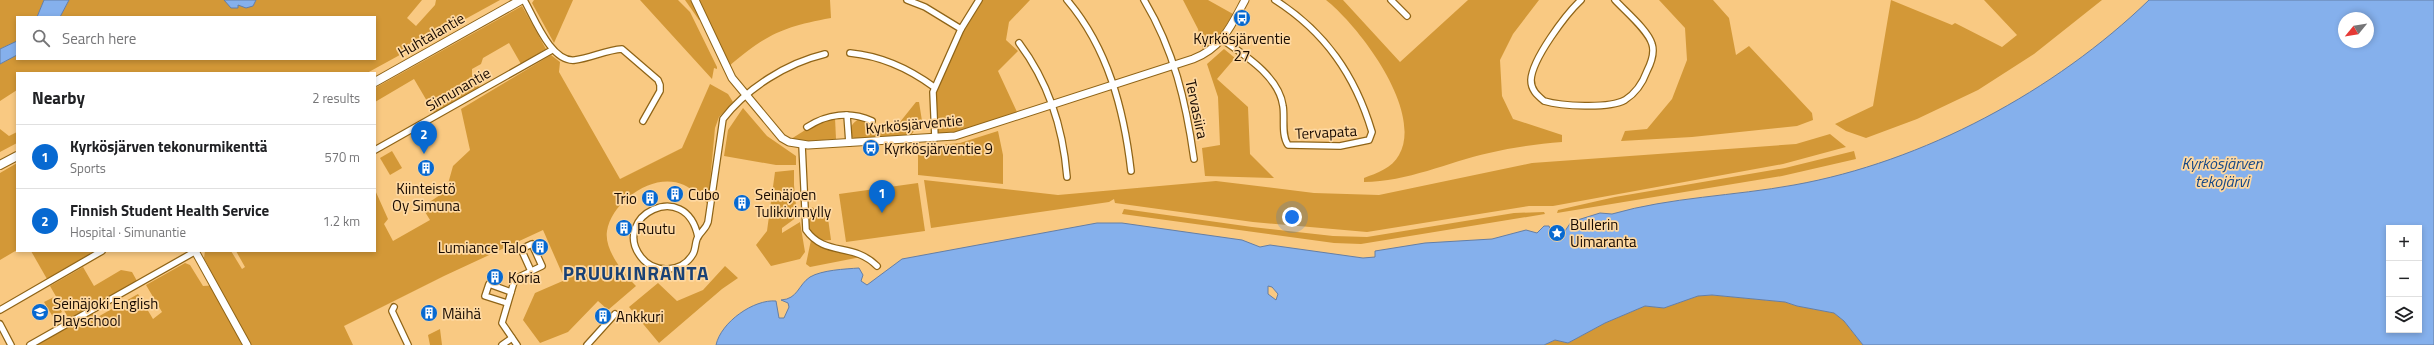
<!DOCTYPE html>
<meta charset="utf-8">
<style>
body{margin:0;font-family:"Titillium Web",sans-serif;background:#f6f6f6;color:#202124}
.controls{position:absolute;right:12px;bottom:12px;display:grid;overflow:hidden;border-radius:0px;box-shadow:0 2px 6px #0003}
.controls button{width:36px;height:36px;display:grid;place-items:center;padding:0;border:0;border-bottom:1px solid #e0e0e0;background:#fff;color:#202124;font:20px sans-serif}
.compass{position:absolute;left:2338px;top:12px;width:36px;height:36px;border-radius:50%;background:#fff;box-shadow:0 2px 6px #0003;rotate:240deg}
.you{position:absolute;left:1292px;top:217px;width:14px;height:14px;margin:-10px;border:3px solid #fff;border-radius:50%;background:#1a73e8;box-shadow:0 0 0 6px #1a73e833}
.badge{display:grid;place-items:center;width:26px;height:26px;border-radius:50%;background:#0769d1;color:#fff;font-size:13px;font-weight:700}
.pin{position:absolute;translate:-50% -33px;filter:drop-shadow(0 1px 2px #0008)}
.pin::after{content:'';position:absolute;top:21px;width:14px;height:12px;background:inherit;clip-path:polygon(0 0,100% 0,50% 100%)}
.list{margin:0;padding:0;list-style:none}
h2{display:flex;justify-content:space-between;align-items:center;height:52px;margin:0;padding:0 16px;font-size:17px}
h2 small{font-size:13px;font-weight:400;color:#757577}
.list li{display:grid;grid-template-columns:26px 1fr auto;gap:12px;align-items:center;box-sizing:border-box;height:64px;padding:0 16px;border-top:1px solid #e0e0e0}
.list b{display:block;font-size:15px;white-space:nowrap}
.list p{margin:0;font-size:13px;white-space:nowrap;color:#757577}
.list em{font-size:13px;font-style:normal;color:#757577}
.icon{flex:none;width:22px;height:22px;fill:none;stroke:currentColor;stroke-width:2;stroke-linecap:round;stroke-linejoin:round}
.map{position:relative;flex:none;width:2434px;height:345px;overflow:hidden}
.search{position:absolute;background:#fff;box-shadow:0 2px 6px #0003;left:16px;top:16px;width:360px;height:44px;display:flex;align-items:center;gap:10px;box-sizing:border-box;padding:0 14px;border-radius:0px;color:#757577;font-size:15px}
.panel{position:absolute;background:#fff;box-shadow:0 2px 6px #0003;left:16px;top:72px;width:360px;height:180px;border-radius:0px}
.map>svg:first-child{display:block}
</style>
<div class="map">
<svg width="2434" height="345" viewBox="0 0 2434 345">
<rect width="100%" height="100%" fill="#f9c982"/>
<!-- green -->
<g fill="#d39837">
<polygon points="0,0 44,0 37,17 17,17 17,41 0,49"/>
<polygon points="69,0 224,0 229,3 253,6 256,0 422,0 407,18 416,26 435,5 436,0 500,0 367,73 17,73 17,90 0,101 0,64 17,55 17,59 375,59 375,17 60,17"/>
<polygon points="534,0 573,0 554,43 532,3"/>
<polygon points="640,0 678,0 690,12 717,67 717,69 714,68 712,79"/>
<polygon points="685,0 691,0 701,18 699,20"/>
<path d="M 699,0 L 830,0 L 831,18 C 781,27 766,35 728,67 Z"/>
<polygon points="983,0 1030,0 1009,22 1006,40 1018,51 998,71 1017,112 961,131 940,134 937,131 935,93 963,33"/>
<polygon points="1183,0 1208,0 1233,14 1219,37 1203,50 1198,29"/>
<path d="M 1326,0 L 1343,0 L 1400,62 L 1468,0 L 1539,0 L 1513,34 L 1500,60 L 1502,96 L 1513,119 L 1562,135 L 1562,142 C 1538,144 1513,147 1489,153 C 1448,162 1407,182 1364,182 L 1364,178 C 1377,173 1392,168 1399,155 C 1424,111 1359,26 1326,0 Z"/>
<polygon points="1659,0 1713,0 1729,18 1736,55 1749,46 1812,113 1813,120 1797,126 1692,137 1621,141 1625,131 1647,129 1672,99 1687,60 1685,28"/>
<polygon points="1891,0 1952,25 1955,23 2002,47 2017,35 1984,0 2102,0 2034,54 1978,90 1917,119 1866,138 1846,131 1835,124 1873,106"/>
<polygon points="522,6 546,49 521,64 509,43 483,58 481,64 472,69 472,76 479,87 434,113 414,79 375,102 375,88"/>
<polygon points="1224,49 1235,58 1217,79 1248,107 1250,154 1274,178 1205,176 1202,148 1220,145 1218,97 1207,64"/>
<path d="M 551,55 L 560,62 L 559,72 L 620,179 L 682,148 L 710,84 L 728,94 L 733,102 L 719,117 L 715,128 L 708,204 C 700,197 693,189 684,185 C 654,171 612,201 607,231 C 604,250 624,274 636,286 L 608,310 L 598,301 L 568,332 L 540,343 L 523,320 L 535,293 L 565,280 L 543,230 L 444,276 L 344,326 L 353,345 L 35,345 L 93,313 L 96,318 L 138,294 L 153,319 L 162,312 L 146,285 L 185,263 L 190,265 L 203,286 L 218,285 L 204,258 L 205,251 L 231,251 L 242,269 L 245,267 L 236,251 L 375,251 L 375,190 L 388,219 L 384,224 L 393,241 L 430,220 L 422,207 L 446,191 L 453,166 L 470,150 L 461,109 Z"/>
<path d="M 916,102 L 919,102 L 922,121 L 911,135 L 855,139 L 851,136 C 850,127 851,124 859,119 L 878,128 L 896,127 Z"/>
<polygon points="743,108 767,136 796,156 796,165 776,165 724,156 728,130"/>
<polygon points="835,118 836,139 809,141 791,139 818,122"/>
<polygon points="0,129 9,136 17,132 17,143 0,152"/>
<polygon points="998,131 1003,155 1003,184 918,175 918,147 960,143"/>
<polygon points="1830,134 1846,147 1783,164 1553,206 1529,206 1367,232 1253,222 1115,203 1114,199 1109,202 931,228 924,180 1058,195 1216,181 1314,193 1379,195 1532,163 1796,144"/>
<polygon points="392,151 402,168 390,175 380,158"/>
<polygon points="1854,151 1856,159 1782,176 1557,213 1558,210 1615,197 1785,168"/>
<polygon points="17,163 17,250 0,260 0,173"/>
<polygon points="794,170 794,185 797,217 782,228 782,233 800,222 805,252 800,259 771,266 756,245 767,231 775,172"/>
<polygon points="918,183 925,231 846,242 839,194"/>
<path d="M 812,207 L 819,211 L 827,211 L 831,240 L 818,241 C 809,230 807,225 808,210 Z"/>
<polygon points="1124,209 1252,227 1333,236 1367,237 1514,213 1544,212 1545,214 1361,244 1334,243 1122,214"/>
<polygon points="811,240 826,249 861,257 810,267 806,264"/>
<polygon points="31,251 92,251 93,252 47,279"/>
<polygon points="725,266 738,278 722,289 659,343 629,307 658,283 677,301 703,290"/>
<polygon points="83,267 94,286 121,270 132,272 137,281 69,319 50,286"/>
<polygon points="1712,295 1785,302 1797,306 1834,313 1844,321 1863,345 1544,345 1555,340 1568,343 1605,323 1645,306 1664,308 1698,296"/>
<polygon points="54,297 62,312 53,317 44,302"/>
<polygon points="440,329 442,345 430,345 428,335"/>
</g>
<!-- water -->
<g fill="#85b0ec" stroke="#647ea5" fill-rule="evenodd">
<polygon points="44,0 69,0 60,17 37,17"/>
<polygon points="224,0 256,0 253,6 246,8 238,5 238,8 231,8"/>
<path d="M 2149,0 L 2434,0 L 2434,345 L 1863,345 L 1844,321 L 1834,313 L 1797,306 L 1785,302 L 1712,295 L 1698,296 L 1664,308 L 1645,306 L 1605,323 L 1568,343 L 1555,340 L 1544,345 L 716,345 C 721,322 754,299 776,301 L 779,318 L 784,318 L 789,307 L 788,303 L 781,300 C 798,299 798,285 810,277 C 822,270 845,269 859,268 L 863,275 L 861,281 L 867,285 L 902,259 L 1097,223 L 1122,223 L 1242,240 L 1260,247 L 1270,245 L 1363,258 L 1375,257 L 1375,251 L 1425,243 L 1492,239 L 1526,230 L 1537,233 L 1544,226 L 1549,226 L 1553,235 L 1563,234 L 1571,222 L 1600,213 L 1612,214 C 1671,197 1734,196 1794,185 C 1923,162 2055,91 2149,0 ZM 2344,18 L 2368,18 L 2368,42 L 2344,42 ZM 2389,228 L 2419,228 L 2419,330 L 2389,330 ZM 1268,286 L 1272,287 L 1278,294 L 1276,300 L 1268,294 Z"/>
<polygon points="17,41 17,55 0,64 0,49"/>
</g>
<g fill="none" stroke-linecap="round" stroke-linejoin="round">
<!-- minor casing -->
<g stroke="#8f6417" stroke-width="8">
<g id="minor">
<path d="M 524,0 C 534,17 551,63 575,60 C 591,58 606,50 622,49 L 658,80 L 660,85 L 660,91 L 643,121"/>
<polyline points="907,0 925,7 961,29"/>
<path d="M 1067,0 C 1108,48 1124,110 1131,171"/>
<path d="M 1144,0 C 1174,50 1186,102 1194,159"/>
<polyline points="1391,0 1407,16"/>
<path d="M 1581,0 C 1566,14 1532,59 1531,80 C 1531,90 1537,95 1544,101 C 1561,106 1609,109 1625,100 C 1636,93 1643,82 1647,71 C 1651,63 1655,53 1652,44 C 1648,30 1625,11 1615,0"/>
<path d="M 1223,40 C 1246,56 1279,77 1283,106 C 1285,118 1281,135 1288,145 L 1340,146 L 1369,140 L 1372,132 C 1355,75 1325,32 1275,0"/>
<path d="M 1019,43 C 1049,83 1063,127 1067,177"/>
<path d="M 850,53 C 882,56 908,68 934,87"/>
<polyline points="847,115 849,143"/>
<path d="M 807,127 C 827,114 850,111 872,121"/>
<polyline points="935,138 933,92 961,29 979,0"/>
<path d="M 802,145 L 806,230 C 825,257 853,242 877,266"/>
<polyline points="375,150 552,50"/>
<path d="M 698,237 C 686,177 610,217 641,257 C 654,274 682,273 693,254 C 696,249 695,241 698,237 C 701,231 706,229 708,222 L 723,119 C 747,88 787,63 825,54"/>
<polyline points="507,303 485,296 489,284 511,292"/>
<polyline points="394,307 392,311 408,345"/>
<polyline points="0,310 102,251"/>
<polyline points="0,324 11,345"/>
<polyline points="30,345 196,251"/>
<polyline points="502,345 512,338"/>
<polyline points="517,345 502,323 514,282 519,277 542,266 532,244 521,249 531,271"/>
<polyline points="587,345 615,314"/>
</g>
</g>
<!-- tertiary casing -->
<g stroke="#8f6417" stroke-width="9">
<g id="tertiary">
<path d="M 695,0 L 732,78 L 782,138 L 789,142 L 808,145 L 955,136 L 1193,59 C 1222,48 1231,26 1245,0"/>
<polyline points="195,251 247,345"/>
</g>
</g>
<!-- secondary casing -->
<g stroke="#8f6417" stroke-width="10">
<g id="secondary">
<polyline points="375,82 521,0"/>
<polyline points="0,165 17,156"/>
</g>
</g>
<!-- minor -->
<use href="#minor" stroke="#fff" stroke-width="5.5"/>
<!-- tertiary -->
<use href="#tertiary" stroke="#fff" stroke-width="7"/>
<!-- secondary -->
<use href="#secondary" stroke="#fff" stroke-width="8"/>
</g>
<!-- icons -->
<defs>
<g id="bus-disc" transform="scale(0.9)"><circle r="9.5" fill="#0769d1" stroke="#fed8a0"/><path d="M-5-6H5V4H4V6H2V4H-2V6H-4V4H-5ZM-3.5-4V0h7V-4ZM-3.5 1.2v1.5H-2V1.2ZM2 1.2v1.5H3.5V1.2Z" fill="#fff"/></g>
<g id="building-disc" transform="scale(0.9)"><circle r="9.5" fill="#0769d1" stroke="#fed8a0"/><path d="M-4-6H4V6H1V3H-1V6H-4ZM-2.5-4.3h1.7v1.8h-1.7ZM.8-4.3h1.7v1.8H.8ZM-2.5-1h1.7V.8h-1.7ZM.8-1h1.7V.8H.8Z" fill="#fff"/></g>
<g id="sight-disc" transform="scale(0.9)"><circle r="9.5" fill="#0769d1" stroke="#fed8a0"/><path d="M0-6L1.8-2.2L6-1.7L2.9 1.2L3.7 5.4L0 3.3L-3.7 5.4L-2.9 1.2L-6-1.7L-1.8-2.2Z" fill="#fff"/></g>
<g id="school-disc" transform="scale(0.9)"><circle r="9.5" fill="#0769d1" stroke="#fed8a0"/><path d="M0-5L7-2L0 1L-7-2ZM-4 1L0 2.5L4 1V4Q0 6-4 4Z" fill="#fff"/></g>
</defs>
<g fill-rule="evenodd">
<use href="#bus-disc" x="1242" y="18"/>
<use href="#bus-disc" x="871" y="148"/>
<use href="#building-disc" x="426" y="168"/>
<use href="#building-disc" x="675" y="194"/>
<use href="#building-disc" x="650" y="198"/>
<use href="#building-disc" x="742" y="203"/>
<use href="#building-disc" x="624" y="228"/>
<use href="#sight-disc" x="1557" y="233"/>
<use href="#building-disc" x="540" y="247"/>
<use href="#building-disc" x="495" y="277"/>
<use href="#school-disc" x="40" y="312"/>
<use href="#building-disc" x="429" y="313"/>
<use href="#building-disc" x="603" y="316"/>
</g>
<g text-anchor="middle" dominant-baseline="central" stroke-width="3.5" stroke-linejoin="round" paint-order="stroke">
<!-- street labels -->
<g font-size="15" fill="#180a00" stroke="#fed8a0">
<text transform="translate(431 35) rotate(-30)">Huhtalantie</text>
<text transform="translate(458 89) rotate(-30)">Simunantie</text>
<text transform="translate(1197 109) rotate(78)">Tervasiira</text>
<text transform="translate(914 124) rotate(-5)">Kyrkösjärventie</text>
<text transform="translate(1326 132) rotate(-3)">Tervapata</text>
</g>
<!-- poi labels -->
<g font-size="15" fill="#180a00" stroke="#fed8a0" text-anchor="start">
<text x="1242" y="38" text-anchor="middle">Kyrkösjärventie<tspan x="1242" dy="17">27</tspan></text>
<text x="884" y="148">Kyrkösjärventie 9</text>
<text x="426" y="188" text-anchor="middle">Kiinteistö<tspan x="426" dy="17">Oy Simuna</tspan></text>
<text x="688" y="194">Cubo</text>
<text x="755" y="194">Seinäjoen<tspan x="755" dy="17">Tulikivimylly</tspan></text>
<text x="637" y="198" text-anchor="end">Trio</text>
<text x="1570" y="224">Bullerin<tspan x="1570" dy="17">Uimaranta</tspan></text>
<text x="637" y="228">Ruutu</text>
<text x="527" y="247" text-anchor="end">Lumiance Talo</text>
<text x="508" y="277">Koria</text>
<text x="53" y="303">Seinäjoki English<tspan x="53" dy="17">Playschool</tspan></text>
<text x="442" y="313">Mäihä</text>
<text x="616" y="316">Ankkuri</text>
</g>
<!-- water labels -->
<g font-size="16" font-style="italic" fill="#164886" stroke="#fed8a0">
<text x="2222" y="163">Kyrkösjärven<tspan x="2222" dy="18">tekojärvi</tspan></text>
</g>
<!-- district labels -->
<g font-size="19" font-weight="bold" letter-spacing="1" fill="#194175" stroke="#fed8a0">
<text x="636" y="272">PRUUKINRANTA</text>
</g>
</g>
</svg>
<div class="controls">
<button>+</button>
<button>−</button>
<button><svg class="icon" aria-label="layers" viewBox="0 0 24 24"><path d="M12 4l9 5-9 5-9-5zM3 14l9 5 9-5"/></svg></button>
</div>
<svg class="compass" viewBox="-18 -18 36 36"><path d="M0-13l5 13h-10z" fill="#e53935"/><path d="M0 13l5-13h-10z" fill="#757577"/></svg>
<div class="you"></div>
<div class="pin badge" style="left:882px;top:213px">1</div>
<div class="pin badge" style="left:424px;top:154px">2</div>
<div class="search"><svg class="icon" aria-label="search" viewBox="0 0 24 24"><circle cx="10" cy="10" r="6"/><path d="M15 15l6 6"/></svg>Search here</div>
<section class="panel">
<h2>Nearby<small>2 results</small></h2>
<ul class="list">
<li><span class="badge">1</span><div><b>Kyrkösjärven tekonurmikenttä</b><p>Sports</p></div><em>570 m</em></li>
<li><span class="badge">2</span><div><b>Finnish Student Health Service</b><p>Hospital · Simunantie</p></div><em>1.2 km</em></li>
</ul>
</section>
</div>
